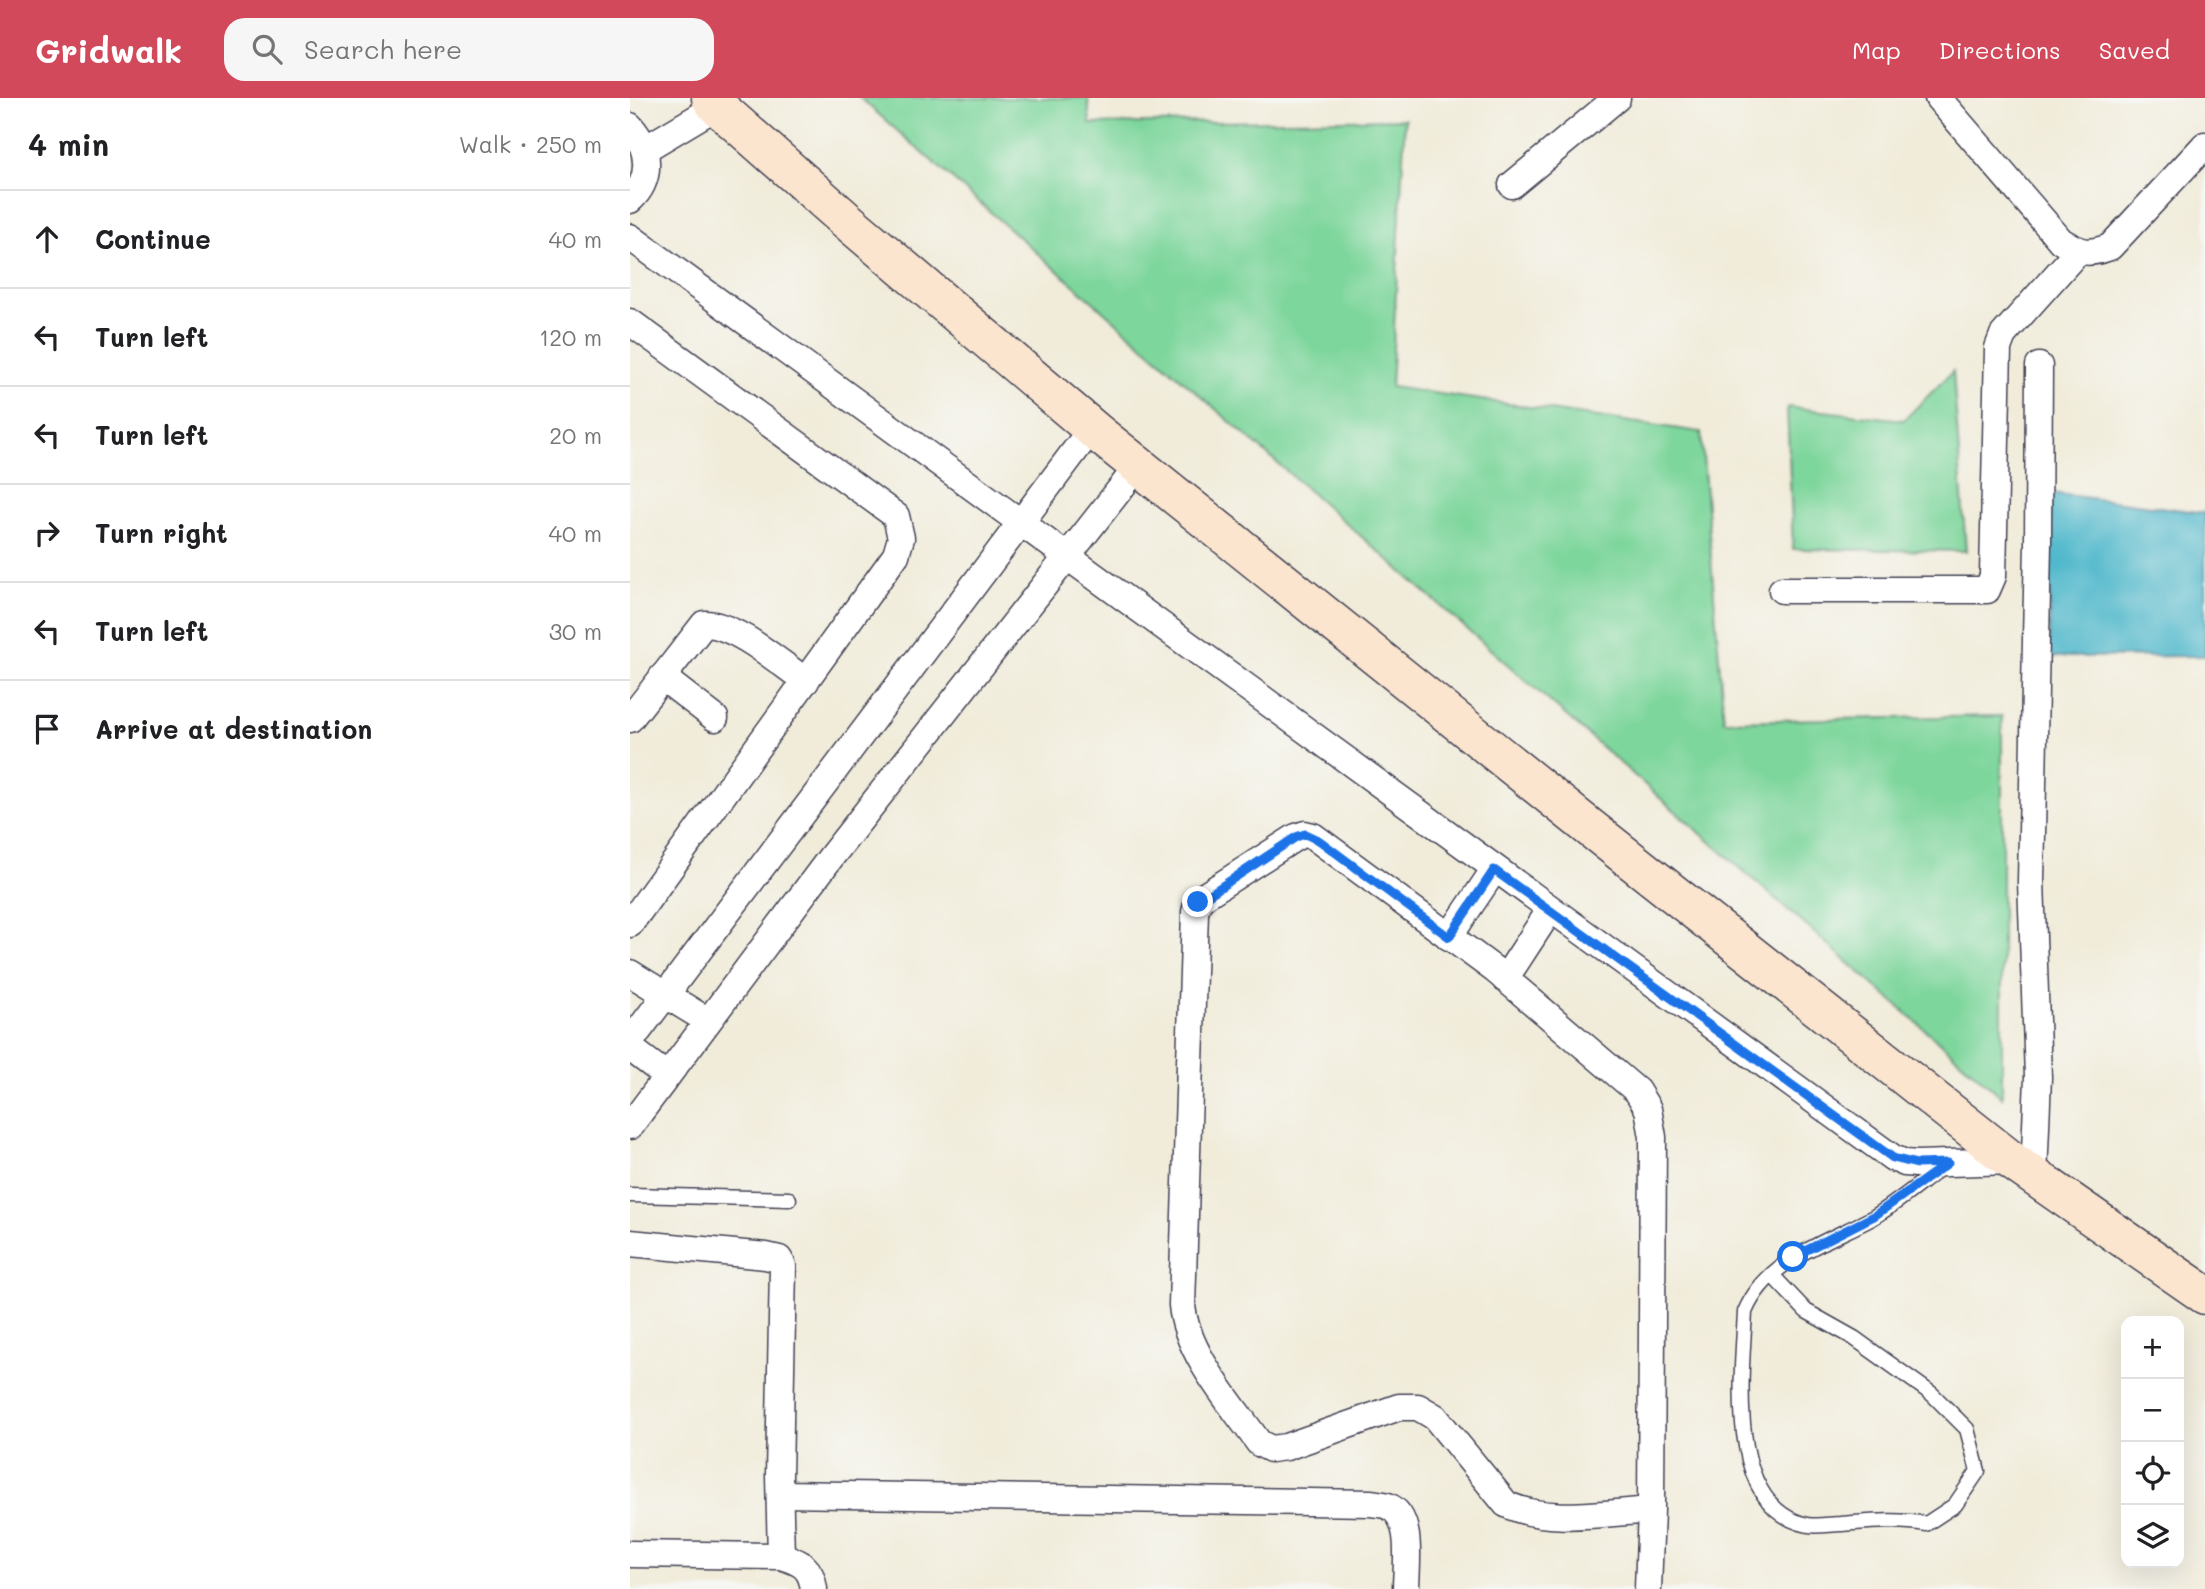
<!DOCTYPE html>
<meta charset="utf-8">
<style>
body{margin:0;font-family:Mali,sans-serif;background:#f6f6f6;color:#202124}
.controls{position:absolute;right:21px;bottom:21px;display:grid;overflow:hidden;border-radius:14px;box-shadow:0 7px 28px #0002}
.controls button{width:63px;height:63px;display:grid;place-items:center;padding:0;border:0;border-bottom:2px solid #e0e0e0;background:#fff;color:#202124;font:35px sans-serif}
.stop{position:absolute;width:21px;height:21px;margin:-16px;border:5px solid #1a73e8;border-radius:50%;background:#fff}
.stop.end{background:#1a73e8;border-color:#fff;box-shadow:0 2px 7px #0008}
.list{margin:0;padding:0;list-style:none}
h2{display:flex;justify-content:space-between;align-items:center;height:91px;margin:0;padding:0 28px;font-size:30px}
h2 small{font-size:23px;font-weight:400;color:#757577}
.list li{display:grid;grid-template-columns:46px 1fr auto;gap:21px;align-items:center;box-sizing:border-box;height:98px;padding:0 28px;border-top:2px solid #e0e0e0}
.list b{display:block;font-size:26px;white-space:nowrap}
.list em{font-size:23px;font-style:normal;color:#757577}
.icon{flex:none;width:38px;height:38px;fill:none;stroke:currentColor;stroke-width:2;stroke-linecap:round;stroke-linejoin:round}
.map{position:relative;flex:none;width:1575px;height:1491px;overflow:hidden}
header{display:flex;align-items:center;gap:42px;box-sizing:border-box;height:98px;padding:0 35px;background:#d1495b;color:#fff}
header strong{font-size:33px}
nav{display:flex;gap:38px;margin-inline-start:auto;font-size:24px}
.search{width:490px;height:63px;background:#f6f6f6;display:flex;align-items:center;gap:18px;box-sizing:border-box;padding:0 24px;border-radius:21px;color:#757577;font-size:26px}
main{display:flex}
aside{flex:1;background:#fff}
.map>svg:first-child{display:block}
</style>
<header>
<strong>Gridwalk</strong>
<div class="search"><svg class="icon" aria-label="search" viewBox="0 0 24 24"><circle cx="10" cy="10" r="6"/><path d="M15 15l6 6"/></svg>Search here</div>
<nav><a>Map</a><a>Directions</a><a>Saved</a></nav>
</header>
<main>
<aside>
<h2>4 min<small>Walk · 250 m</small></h2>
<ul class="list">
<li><svg class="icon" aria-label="ahead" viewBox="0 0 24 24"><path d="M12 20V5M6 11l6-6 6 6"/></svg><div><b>Continue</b></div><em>40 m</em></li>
<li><svg class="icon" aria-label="left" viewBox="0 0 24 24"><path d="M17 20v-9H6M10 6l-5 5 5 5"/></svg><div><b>Turn left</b></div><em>120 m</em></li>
<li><svg class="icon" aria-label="left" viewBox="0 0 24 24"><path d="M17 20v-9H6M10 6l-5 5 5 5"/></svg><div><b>Turn left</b></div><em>20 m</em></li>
<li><svg class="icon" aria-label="right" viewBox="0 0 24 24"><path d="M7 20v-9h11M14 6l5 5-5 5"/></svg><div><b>Turn right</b></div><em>40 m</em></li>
<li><svg class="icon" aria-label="left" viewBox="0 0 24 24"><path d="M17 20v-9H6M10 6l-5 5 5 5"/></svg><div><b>Turn left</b></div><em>30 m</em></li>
<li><svg class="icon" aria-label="arrive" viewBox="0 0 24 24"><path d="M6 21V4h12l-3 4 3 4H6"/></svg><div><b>Arrive at destination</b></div></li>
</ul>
</aside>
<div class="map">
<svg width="1575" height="1491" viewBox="0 0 1575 1491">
<rect width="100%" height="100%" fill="#f6f6f2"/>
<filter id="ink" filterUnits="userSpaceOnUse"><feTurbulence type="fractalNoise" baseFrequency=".0143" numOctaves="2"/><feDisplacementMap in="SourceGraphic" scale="14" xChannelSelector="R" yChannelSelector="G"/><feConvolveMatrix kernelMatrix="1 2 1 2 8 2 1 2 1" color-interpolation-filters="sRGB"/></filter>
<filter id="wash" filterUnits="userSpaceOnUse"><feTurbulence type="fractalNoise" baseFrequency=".00686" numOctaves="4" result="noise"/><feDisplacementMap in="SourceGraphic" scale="28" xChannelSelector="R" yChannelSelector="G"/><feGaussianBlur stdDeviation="1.57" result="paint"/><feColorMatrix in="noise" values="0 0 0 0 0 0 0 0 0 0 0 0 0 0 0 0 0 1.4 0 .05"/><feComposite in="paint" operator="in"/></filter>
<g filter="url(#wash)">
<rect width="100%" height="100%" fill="#f1ecda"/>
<!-- green -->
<g fill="#7dd69b" stroke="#507c6b" stroke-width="2">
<polygon points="230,0 458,0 460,26 775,21 761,289 1071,334 1094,623 1372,618 1372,999"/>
<polygon points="1323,273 1336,453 1163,451 1157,309 1274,322"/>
</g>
<!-- water -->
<polygon fill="#4eb7cb" stroke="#386c83" stroke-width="2" points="1421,395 1575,415 1575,558 1419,559"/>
</g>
<g filter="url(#ink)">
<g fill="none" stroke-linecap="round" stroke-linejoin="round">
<!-- lane casing -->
<g stroke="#414053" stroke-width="17">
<g id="lane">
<polyline points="0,1097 159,1101"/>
<path d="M 1142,1177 L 1176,1213 L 1224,1240 L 1302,1296 L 1337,1331 L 1348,1373 L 1325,1407 L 1296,1426 C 1268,1421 1239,1424 1211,1426 C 1201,1426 1188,1429 1178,1427 C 1095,1410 1112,1276 1115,1214 C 1137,1161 1196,1145 1242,1120 C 1266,1106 1289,1086 1312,1069"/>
</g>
</g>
<!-- street casing -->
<g stroke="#414053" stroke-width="29">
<g id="street">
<path d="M 1308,0 L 1431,143 C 1451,155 1457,157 1480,149 L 1575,47"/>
<path d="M 0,28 C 20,50 23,81 0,102"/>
<polyline points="15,51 87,8"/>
<polyline points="882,87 987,0"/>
<path d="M 0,139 C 421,446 841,755 1263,1060 L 1275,1065 L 1287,1066 L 1382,1063"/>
<polyline points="0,224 266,418 271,440 266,457 0,826"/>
<polyline points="1152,492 1357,492 1363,478 1368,250 1373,237 1448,153"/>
<polyline points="32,579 85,620"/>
<path d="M 0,621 L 74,526 C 104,525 150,565 176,583"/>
<polyline points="819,839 864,772"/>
<polyline points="0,875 78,923"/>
<polyline points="875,881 920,812"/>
<polyline points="0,944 462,330"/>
<polyline points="0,950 37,978"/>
<polyline points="0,1028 201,759 509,367"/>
<polyline points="1404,1078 1408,979 1401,783 1408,445 1409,268"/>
<polyline points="0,1145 136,1158 149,1161 153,1168 149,1378 151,1458"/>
<path d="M 151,1396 L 741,1405 C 746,1406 754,1406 758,1408 C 784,1419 776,1467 776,1491"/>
<path d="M 0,1456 L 151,1458 C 171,1464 181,1469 184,1491"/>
<path d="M 1018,1491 L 1021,1412 L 1023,1039 L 1018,1011 L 1007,993 L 865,872 L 683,738 L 675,736 L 666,739 L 576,797 L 568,804 L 565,814 L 552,1207 C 556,1255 601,1305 629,1345 L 641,1351 L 656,1349 L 769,1309 L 788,1309 L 805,1319 L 876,1406 C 915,1426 977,1415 1021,1412"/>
</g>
</g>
<!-- secondary casing -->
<g stroke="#414053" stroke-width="41">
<polyline id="secondary" points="81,0 87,8 215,121 465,333 959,729 1382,1063 1575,1197"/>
</g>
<!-- lane -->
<use href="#lane" stroke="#fff" stroke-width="14"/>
<!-- street -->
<use href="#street" stroke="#fff" stroke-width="26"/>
<!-- secondary -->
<use href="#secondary" stroke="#fce5cf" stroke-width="38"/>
</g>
</g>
<g fill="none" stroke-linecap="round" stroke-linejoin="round" filter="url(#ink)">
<!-- route -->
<polyline stroke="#1a73e8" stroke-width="9" points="568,804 666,739 675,736 690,743 819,839 864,772 1263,1060 1287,1066 1318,1065 1244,1118 1163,1159"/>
</g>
</svg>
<div class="controls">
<button>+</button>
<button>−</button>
<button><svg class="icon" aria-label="locate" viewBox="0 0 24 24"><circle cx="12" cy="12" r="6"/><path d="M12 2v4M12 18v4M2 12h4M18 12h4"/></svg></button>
<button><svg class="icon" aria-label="layers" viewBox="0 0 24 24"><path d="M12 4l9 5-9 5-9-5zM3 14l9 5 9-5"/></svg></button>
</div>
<div class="stop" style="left:1163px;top:1159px"></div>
<div class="stop end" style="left:568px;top:804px"></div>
</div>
</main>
